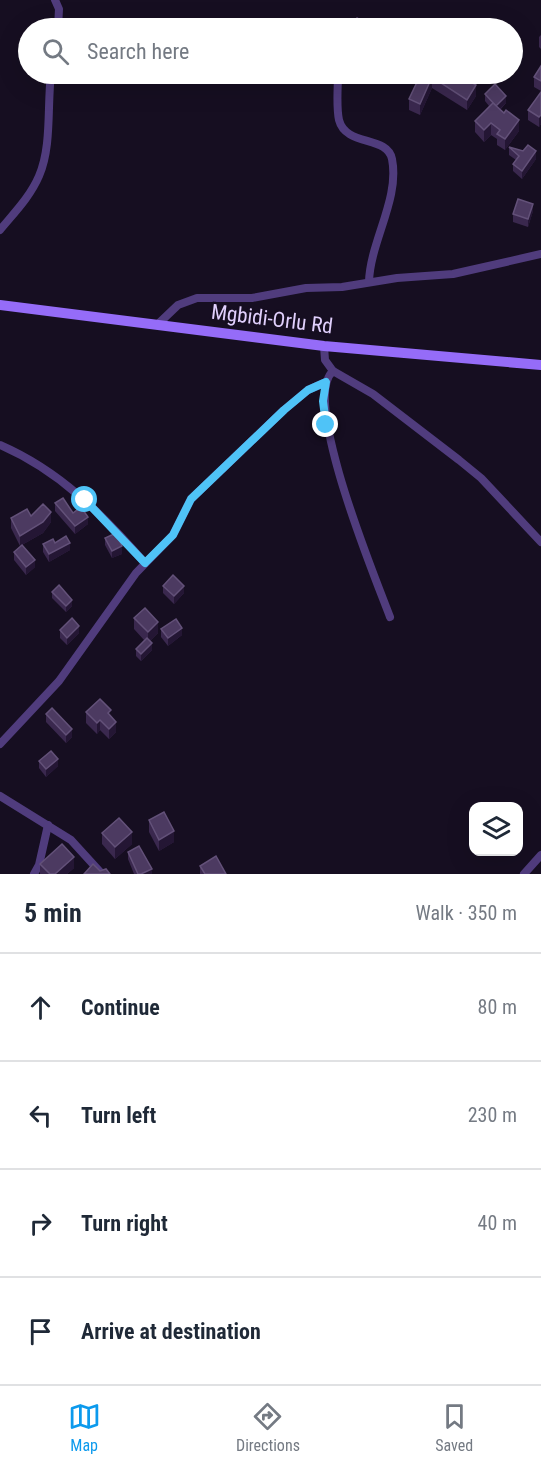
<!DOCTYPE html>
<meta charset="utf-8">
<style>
body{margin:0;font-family:"Roboto Condensed",sans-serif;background:#f6f6f7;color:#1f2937}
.controls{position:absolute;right:18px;bottom:18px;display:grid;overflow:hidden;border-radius:12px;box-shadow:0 6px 24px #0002}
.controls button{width:54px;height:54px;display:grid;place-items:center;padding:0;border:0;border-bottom:2px solid #e0e1e3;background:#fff;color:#1f2937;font:30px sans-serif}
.stop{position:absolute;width:18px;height:18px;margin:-14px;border:4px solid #4fc3f7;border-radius:50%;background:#fff}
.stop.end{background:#4fc3f7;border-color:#fff;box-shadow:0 2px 6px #0008}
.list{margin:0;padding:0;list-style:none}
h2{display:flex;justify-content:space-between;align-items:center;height:78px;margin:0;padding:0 24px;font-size:26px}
h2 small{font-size:20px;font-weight:400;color:#747a83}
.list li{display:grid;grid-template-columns:39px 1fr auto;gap:18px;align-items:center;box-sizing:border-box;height:108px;padding:0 24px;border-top:2px solid #e0e1e3}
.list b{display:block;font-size:22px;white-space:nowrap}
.list em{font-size:20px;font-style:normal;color:#747a83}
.icon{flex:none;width:33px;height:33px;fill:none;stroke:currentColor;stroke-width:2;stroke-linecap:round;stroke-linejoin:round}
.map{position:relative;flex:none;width:541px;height:874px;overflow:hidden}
.search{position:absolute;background:#fff;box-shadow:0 6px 24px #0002;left:18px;right:18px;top:18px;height:66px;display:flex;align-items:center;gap:15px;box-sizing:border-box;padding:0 21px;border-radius:33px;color:#747a83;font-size:22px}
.sheet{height:510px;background:#fff}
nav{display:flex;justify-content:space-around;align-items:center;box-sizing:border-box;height:84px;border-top:2px solid #e0e1e3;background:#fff;font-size:16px;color:#747a83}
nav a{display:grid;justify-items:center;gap:3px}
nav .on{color:#0c9aed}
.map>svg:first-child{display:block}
</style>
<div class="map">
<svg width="541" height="874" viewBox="0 0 541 874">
<rect width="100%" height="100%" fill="#160e21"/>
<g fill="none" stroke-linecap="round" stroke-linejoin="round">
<!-- street -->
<g stroke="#503c7d" stroke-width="8">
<polyline points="55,0 59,9 58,28"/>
<path d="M 338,74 C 338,88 336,106 339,120 C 346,147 387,135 392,159 C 400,199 370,242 369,282"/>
<path d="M 0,230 C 14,213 30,197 39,176 C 52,146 47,106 51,74"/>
<polyline points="157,325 178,305 197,298 252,298 306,288 342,287 397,278 453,274 541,254"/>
<polyline points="324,346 325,360 333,371 373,394 459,460 481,478 541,542"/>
<path d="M 333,371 C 301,399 375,577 390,617"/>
<path d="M 0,445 C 60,471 102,514 145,563"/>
<polyline points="0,744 59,681 136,573 173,535 191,499 284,410 308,390 326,382"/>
<polyline points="0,796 71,840 102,874"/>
<polyline points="34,874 39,865 48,825"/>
<polyline points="524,874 541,855"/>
</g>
<!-- secondary -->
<polyline stroke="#956cf8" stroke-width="10" points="0,305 324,346 541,365"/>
</g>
<!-- wall -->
<g fill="#3a284e">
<polygon points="541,35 541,49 539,47 539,37"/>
<polygon points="541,66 541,91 534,87 534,77"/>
<polygon points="429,74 458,75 476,96 467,110 432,88 420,115 409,110 409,99 423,83"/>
<polygon points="541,92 541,124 539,127 528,120 528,110"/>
<polygon points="485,94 506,103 500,110 519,131 505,150 497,145 497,139 491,135 484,142 475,132 475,121 489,106 485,101"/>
<polygon points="509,147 536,159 522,179 513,171 513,164 516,160 509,155"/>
<polygon points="533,211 528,227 513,222 513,214"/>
<polygon points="55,503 73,513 88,524 75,534 55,511"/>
<polygon points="31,516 51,522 43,533 20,546 11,528 11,518"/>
<polygon points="105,538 122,554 112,558 105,545"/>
<polygon points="55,543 70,550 49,562 43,552 43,544"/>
<polygon points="14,552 35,567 26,575 14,560"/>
<polygon points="163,586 184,593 174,604 163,593"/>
<polygon points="52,592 72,606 66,612 52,598"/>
<polygon points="134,618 158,633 150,641 152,650 141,661 136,656 136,649 144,640 134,629"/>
<polygon points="161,629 182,635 168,646 161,637"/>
<polygon points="60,630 79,633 67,645 60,638"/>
<polygon points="86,712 111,716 116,732 109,739 100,730 97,734 86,723"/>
<polygon points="46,714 72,737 66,743 46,722"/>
<polygon points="39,761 58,766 46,777 39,768"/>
<polygon points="149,820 174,842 159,851 149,832"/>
<polygon points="102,833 132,844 115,859 102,844"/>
<polygon points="128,852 152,874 134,874 128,859"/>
<polygon points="40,864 74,868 67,874 40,874"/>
<polygon points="200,866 226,874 200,874"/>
</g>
<!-- shaded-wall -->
<g fill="#241634">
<polygon points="432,77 432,88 420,115 420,104"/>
<polygon points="476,85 476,96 467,110 467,100"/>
<polygon points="506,96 506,103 496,113 496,106"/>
<polygon points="541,115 541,124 539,127 539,117"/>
<polygon points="519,120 519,131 505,150 505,139"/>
<polygon points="491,123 491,135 484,142 484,130"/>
<polygon points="536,151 536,159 522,179 522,171"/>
<polygon points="533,204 533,211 528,227 528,219"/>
<polygon points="51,512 51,522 43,533 20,546 20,536"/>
<polygon points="88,517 88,524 75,534 75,526"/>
<polygon points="70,543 70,550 49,562 49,554"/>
<polygon points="122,546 122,554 112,558 112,551"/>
<polygon points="35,560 35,567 26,575 26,567"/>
<polygon points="184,586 184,593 174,604 174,596"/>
<polygon points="72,600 72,606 66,612 66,606"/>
<polygon points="158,622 158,633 148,643 148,632"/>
<polygon points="79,626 79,633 67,645 67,638"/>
<polygon points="182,628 182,635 168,646 168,638"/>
<polygon points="152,643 152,650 141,661 141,654"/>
<polygon points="100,720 100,730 97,734 97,723"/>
<polygon points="116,722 116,732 109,739 109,729"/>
<polygon points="72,729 72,737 66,743 66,735"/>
<polygon points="58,759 58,766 46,777 46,769"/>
<polygon points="174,831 174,842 159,851 159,840"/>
<polygon points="132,832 132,844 115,859 115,847"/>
<polygon points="74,857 74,868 67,874 55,874"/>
<polygon points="152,869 152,874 141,874"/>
</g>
<!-- building -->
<g fill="#4c3a61" stroke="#635179" stroke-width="1.5">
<polygon points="357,18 367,24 365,28 351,28"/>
<polygon points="541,66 541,81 534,77"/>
<polygon points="429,74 456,74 476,85 467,100 432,77 420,104 409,99 418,80 423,83"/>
<polygon points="495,84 506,96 496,106 485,94"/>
<polygon points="541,92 541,115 539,117 528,110"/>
<polygon points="493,103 504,113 506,110 519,120 505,139 497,134 500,130 491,123 484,130 475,121"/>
<polygon points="528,145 536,151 522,171 513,164 519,156 509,147 523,151"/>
<polygon points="518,199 533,204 528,219 513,214"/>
<polygon points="63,498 73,513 81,507 88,517 75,526 55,503"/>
<polygon points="43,504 51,512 43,522 20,536 11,518 27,509 31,516"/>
<polygon points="116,533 122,546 112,551 105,538"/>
<polygon points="66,536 70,543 49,554 43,544 53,539 55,543"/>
<polygon points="22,545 35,560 26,567 14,552"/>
<polygon points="173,575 184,586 174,596 163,586"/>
<polygon points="59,585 72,600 66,606 52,592"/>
<polygon points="145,608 158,622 148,632 134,618"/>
<polygon points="72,618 79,626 67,638 60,630"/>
<polygon points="176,619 182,628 168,638 161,629"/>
<polygon points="147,638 152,643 141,654 136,649"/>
<polygon points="100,699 111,710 108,713 116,722 109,729 100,720 97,723 86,712"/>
<polygon points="52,708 72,729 66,735 46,714"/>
<polygon points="51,751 58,759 46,769 39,761"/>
<polygon points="164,812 174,831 159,840 149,820"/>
<polygon points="119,818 132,832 115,847 102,833"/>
<polygon points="62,844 74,857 55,874 50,874 40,864"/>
<polygon points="139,846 152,869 141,874 138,874 128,852"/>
<polygon points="216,856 226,874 205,874 200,866"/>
<polygon points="93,864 100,871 106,869 110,874 84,874"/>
</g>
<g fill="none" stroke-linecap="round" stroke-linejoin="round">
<!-- route -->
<polyline stroke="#4fc3f7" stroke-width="8" points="85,500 145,563 173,535 191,499 284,410 308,390 326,382 323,401 326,425"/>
</g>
<g text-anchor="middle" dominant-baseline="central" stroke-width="4.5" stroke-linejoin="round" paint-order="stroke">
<!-- street labels -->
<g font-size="21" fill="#e1d0fd" stroke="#160e21">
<text transform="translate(272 319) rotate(7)">Mgbidi-Orlu Rd</text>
</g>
</g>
</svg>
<div class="controls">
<button><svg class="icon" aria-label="layers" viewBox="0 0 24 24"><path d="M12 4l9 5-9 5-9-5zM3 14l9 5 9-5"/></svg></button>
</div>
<div class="stop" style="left:85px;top:500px"></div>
<div class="stop end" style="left:326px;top:425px"></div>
<div class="search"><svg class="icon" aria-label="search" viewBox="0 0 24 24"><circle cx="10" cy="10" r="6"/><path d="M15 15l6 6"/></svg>Search here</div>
</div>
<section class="sheet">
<h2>5 min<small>Walk · 350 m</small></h2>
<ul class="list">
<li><svg class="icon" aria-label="ahead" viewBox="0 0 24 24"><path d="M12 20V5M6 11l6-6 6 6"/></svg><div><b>Continue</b></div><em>80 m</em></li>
<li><svg class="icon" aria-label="left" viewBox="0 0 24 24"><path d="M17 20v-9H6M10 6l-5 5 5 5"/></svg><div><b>Turn left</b></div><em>230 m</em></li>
<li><svg class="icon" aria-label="right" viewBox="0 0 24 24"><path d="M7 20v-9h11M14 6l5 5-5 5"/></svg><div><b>Turn right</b></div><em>40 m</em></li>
<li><svg class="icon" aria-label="arrive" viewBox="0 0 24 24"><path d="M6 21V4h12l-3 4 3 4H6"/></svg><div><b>Arrive at destination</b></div></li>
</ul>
</section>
<nav>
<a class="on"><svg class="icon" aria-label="map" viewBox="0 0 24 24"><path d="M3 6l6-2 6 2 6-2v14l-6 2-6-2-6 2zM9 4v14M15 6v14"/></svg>Map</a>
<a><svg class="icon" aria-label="directions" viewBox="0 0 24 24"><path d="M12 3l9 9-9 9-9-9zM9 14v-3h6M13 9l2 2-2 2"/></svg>Directions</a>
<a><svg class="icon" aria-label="saved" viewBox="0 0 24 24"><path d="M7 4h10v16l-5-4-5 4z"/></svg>Saved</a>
</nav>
